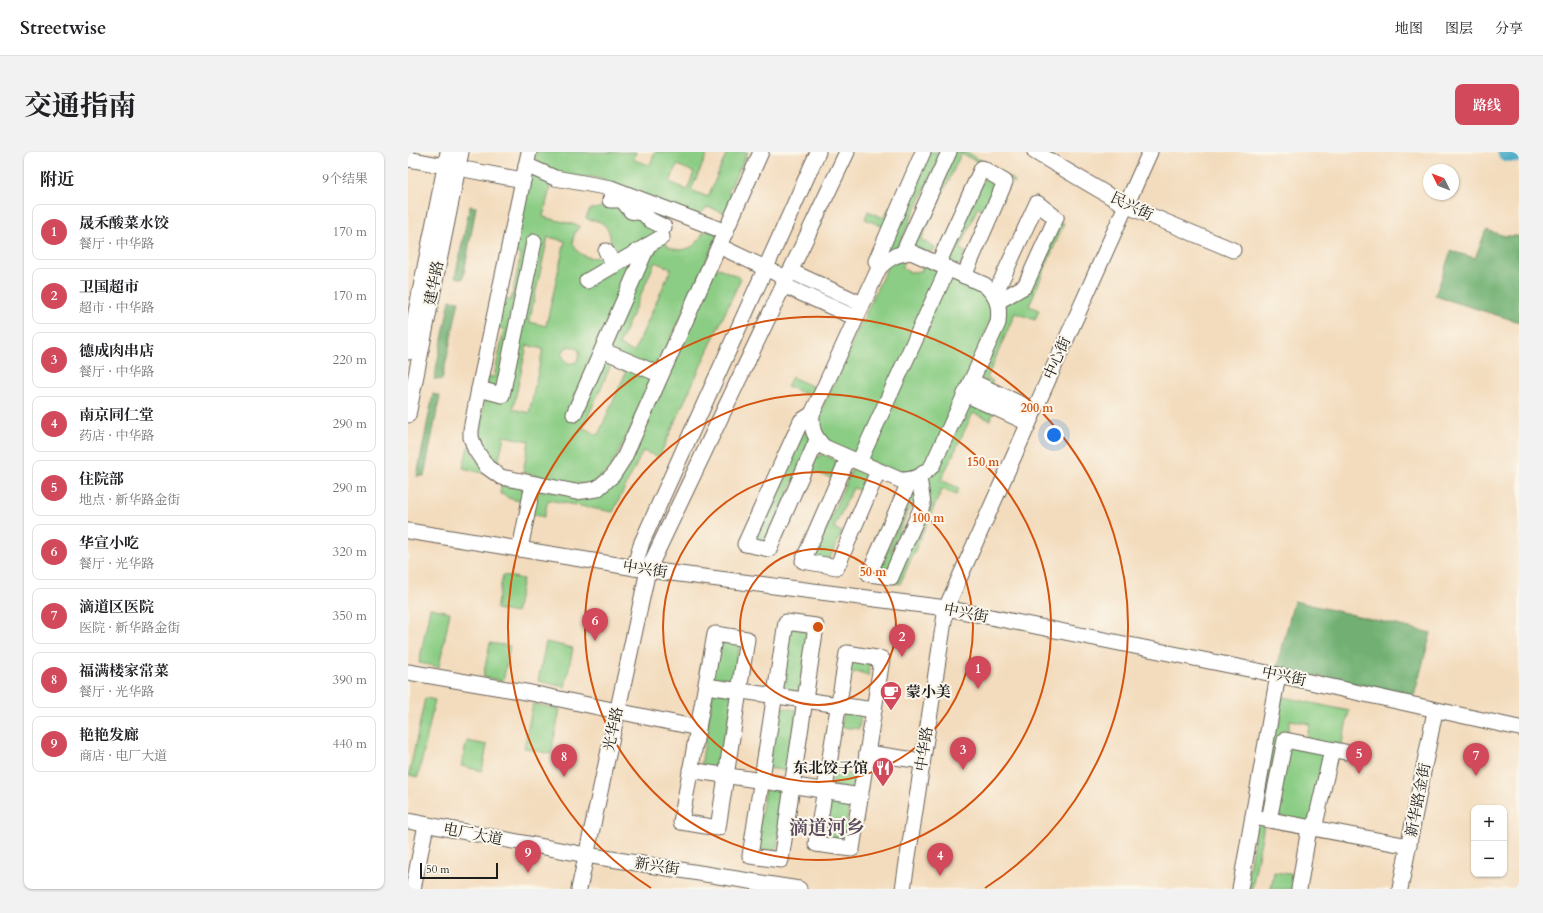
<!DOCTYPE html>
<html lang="zh">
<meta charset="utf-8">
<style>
body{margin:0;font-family:Cardo,"Noto Serif SC",serif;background:#f2f2f2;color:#202124}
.controls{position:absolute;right:12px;bottom:12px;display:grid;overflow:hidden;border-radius:8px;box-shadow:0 1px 3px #0004}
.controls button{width:36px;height:36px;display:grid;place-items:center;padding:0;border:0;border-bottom:1px solid #e0e0e0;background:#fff;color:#202124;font:20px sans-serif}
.compass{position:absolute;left:1015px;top:12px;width:36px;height:36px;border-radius:50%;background:#fff;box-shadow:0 1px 3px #0004;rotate:313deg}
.scale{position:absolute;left:12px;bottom:10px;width:78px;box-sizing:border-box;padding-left:4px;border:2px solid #1c1c1c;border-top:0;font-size:11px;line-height:14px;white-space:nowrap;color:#1c1c1c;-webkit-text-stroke:3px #fbf7ec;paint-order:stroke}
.you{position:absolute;left:646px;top:283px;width:14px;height:14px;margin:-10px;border:3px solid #fff;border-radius:50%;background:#1a73e8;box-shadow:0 0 0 6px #1a73e833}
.badge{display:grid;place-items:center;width:26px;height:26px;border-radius:50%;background:#d1495b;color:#fff;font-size:13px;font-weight:700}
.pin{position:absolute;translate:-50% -33px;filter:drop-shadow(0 1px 2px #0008)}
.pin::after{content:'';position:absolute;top:21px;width:14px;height:12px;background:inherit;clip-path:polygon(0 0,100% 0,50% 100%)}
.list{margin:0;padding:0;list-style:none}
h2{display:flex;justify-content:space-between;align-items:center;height:52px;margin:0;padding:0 16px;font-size:17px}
h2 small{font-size:13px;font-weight:400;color:#757577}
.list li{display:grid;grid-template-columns:26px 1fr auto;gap:12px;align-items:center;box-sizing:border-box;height:56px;margin:0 8px 8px;padding:0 8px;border:1px solid #e0e0e0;border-radius:8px}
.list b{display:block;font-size:15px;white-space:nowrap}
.list p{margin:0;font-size:13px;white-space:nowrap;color:#757577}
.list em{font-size:13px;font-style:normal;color:#757577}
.map{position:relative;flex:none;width:1111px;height:737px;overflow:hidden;border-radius:8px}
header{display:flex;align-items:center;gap:24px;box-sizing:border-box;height:56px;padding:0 20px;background:#fff;border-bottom:1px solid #e0e0e0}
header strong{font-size:19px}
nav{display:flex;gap:22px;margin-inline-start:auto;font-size:14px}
.intro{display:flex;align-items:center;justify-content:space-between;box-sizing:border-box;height:96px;padding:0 24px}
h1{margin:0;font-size:28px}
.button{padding:10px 18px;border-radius:8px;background:#d1495b;color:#fff;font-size:14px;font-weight:700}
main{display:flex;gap:24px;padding:0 24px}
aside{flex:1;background:#fff;border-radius:8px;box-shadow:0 1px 3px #0004}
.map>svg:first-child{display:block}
</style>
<header>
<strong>Streetwise</strong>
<nav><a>地图</a><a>图层</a><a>分享</a></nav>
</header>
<div class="intro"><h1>交通指南</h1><a class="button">路线</a></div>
<main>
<aside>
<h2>附近<small>9个结果</small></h2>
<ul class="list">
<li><span class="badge">1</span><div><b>晟禾酸菜水饺</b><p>餐厅 · 中华路</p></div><em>170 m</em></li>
<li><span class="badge">2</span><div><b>卫国超市</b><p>超市 · 中华路</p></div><em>170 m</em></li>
<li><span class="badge">3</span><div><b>德成肉串店</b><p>餐厅 · 中华路</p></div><em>220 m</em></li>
<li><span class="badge">4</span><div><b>南京同仁堂</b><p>药店 · 中华路</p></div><em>290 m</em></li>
<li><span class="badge">5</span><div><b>住院部</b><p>地点 · 新华路金街</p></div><em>290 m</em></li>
<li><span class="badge">6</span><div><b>华宣小吃</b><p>餐厅 · 光华路</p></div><em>320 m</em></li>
<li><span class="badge">7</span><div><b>滴道区医院</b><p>医院 · 新华路金街</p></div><em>350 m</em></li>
<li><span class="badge">8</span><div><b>福满楼家常菜</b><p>餐厅 · 光华路</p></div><em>390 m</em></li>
<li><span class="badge">9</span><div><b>艳艳发廊</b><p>商店 · 电厂大道</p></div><em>440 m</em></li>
</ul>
</aside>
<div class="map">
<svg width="1111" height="737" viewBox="0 0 1111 737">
<rect width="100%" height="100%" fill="#fbf7ec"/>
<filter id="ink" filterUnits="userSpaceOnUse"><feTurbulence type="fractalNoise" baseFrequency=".025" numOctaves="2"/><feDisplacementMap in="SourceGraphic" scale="8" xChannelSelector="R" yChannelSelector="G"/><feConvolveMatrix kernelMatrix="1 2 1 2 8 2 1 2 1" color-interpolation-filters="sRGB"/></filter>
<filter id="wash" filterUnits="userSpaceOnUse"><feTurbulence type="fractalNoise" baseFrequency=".012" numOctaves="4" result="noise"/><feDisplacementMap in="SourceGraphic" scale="16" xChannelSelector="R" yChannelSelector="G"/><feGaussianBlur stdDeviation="0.9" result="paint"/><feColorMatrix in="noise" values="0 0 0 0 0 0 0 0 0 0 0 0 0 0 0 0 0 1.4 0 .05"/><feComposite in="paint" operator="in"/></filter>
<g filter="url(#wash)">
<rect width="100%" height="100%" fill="#f3dcbd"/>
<!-- green -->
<g fill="#8ccd85" stroke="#547450" fill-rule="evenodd">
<path d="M 127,0 L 228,0 L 226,8 L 242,13 L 247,0 L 300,0 L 283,38 L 300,45 L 319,0 L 340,0 L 320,40 L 326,46 L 319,62 L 303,56 L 298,56 L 293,62 L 262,61 C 258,67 257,70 256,78 C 256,82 255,87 257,90 C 262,100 277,99 285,94 C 290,90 293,84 296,79 L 311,80 L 219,284 L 202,317 L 193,326 L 179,333 L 153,330 L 115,320 L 121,289 L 96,284 L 90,312 L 77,304 L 69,285 L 76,251 L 80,236 L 78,224 L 86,225 L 96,177 L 88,175 L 94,147 L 103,148 L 113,102 L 106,100 L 122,23 L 144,28 L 135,65 L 172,74 C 147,100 198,122 202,89 C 203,83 200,76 195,72 C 190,67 183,70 178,66 L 182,57 C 191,57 196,55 202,48 L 198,30 C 183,20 165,28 148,23 C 142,22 131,10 126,5 ZM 269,13 L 286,20 L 279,38 L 262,30 ZM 140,85 L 157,89 L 138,174 L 121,170 ZM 247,110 L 263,117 L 226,200 L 211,193 ZM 119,193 L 135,197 L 121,261 L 105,257 ZM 163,194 L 171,198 C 173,208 166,214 158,210 L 154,203 L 157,196 ZM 203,213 L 218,220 L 190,283 L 175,276 Z"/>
<polygon points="518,0 532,0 533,3 490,95 476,102"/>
<polygon points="545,0 559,0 607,29 606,31 571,10 553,2 513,88 527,95 525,99 521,101 509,96 506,93"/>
<polygon points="577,24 589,29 577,58 570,55 552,96 558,101 553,112 550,114 541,110 539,105"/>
<polygon points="482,54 485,59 478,76 457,67 460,59 476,66"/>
<polygon points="650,70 656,71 621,154 631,158 627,168 607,161 579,226 585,229 583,233 573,226 572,221 596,154"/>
<polygon points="495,107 495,116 501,120 514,119 514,111 571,137 585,154 584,165 522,308 515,316 493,322 422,292 411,277 410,265 480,113"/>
<polygon points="311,116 333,126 251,305 235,299 205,360 140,348 136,365 123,362 129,338 192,342 305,120"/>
<polygon points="384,225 408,236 404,245 379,234"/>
<polygon points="564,250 586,260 582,268 565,261 533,328 551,336 548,343 534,337 492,432 485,431 515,331 558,255"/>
<polygon points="396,271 403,290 358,392 344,387"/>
<polygon points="60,294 76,318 75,321 55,316"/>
<polygon points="415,302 427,308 429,313 423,326 402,318 407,306"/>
<polygon points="444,317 448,317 456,321 457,327 452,338 445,336 426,376 434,380 422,406 417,409 406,406 406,402"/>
<polygon points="97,331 113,334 116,340 115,350 100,346 97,343 92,342 93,334"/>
<polygon points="508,335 508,357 502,355 483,399 489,402 481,420 471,419 505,336"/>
<polygon points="95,423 115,427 108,461 88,457"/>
<polygon points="22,456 42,460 31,515 11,511"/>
<polygon points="381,476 401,479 392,541 372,538"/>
<polygon points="309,487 332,490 326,530 303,527"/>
<polygon points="138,490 165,496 157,535 130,529"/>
<polygon points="82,491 102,494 95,529 75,525"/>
<path d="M 443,509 L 461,511 L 460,525 C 454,518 447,519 440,524 Z"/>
<polygon points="305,539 325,542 313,617 293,614"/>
<polygon points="871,544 941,559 933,595 898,588 902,572 882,568 879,585 859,658 855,660 851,659"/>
<polygon points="17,546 27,548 10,625 1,623"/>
<polygon points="125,552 152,557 143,602 116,596"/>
<polygon points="369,555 389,558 380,619 360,616"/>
<polygon points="435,560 453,561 451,577 433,575"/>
<polygon points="59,589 79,593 74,619 53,614"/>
<polygon points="880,593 917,600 903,670 866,663"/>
<polygon points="426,620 447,623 445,638 423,634"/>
<polygon points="357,635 377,638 368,700 348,697"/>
<polygon points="422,645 442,648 436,689 416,686"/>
<polygon points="849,672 856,673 844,737 837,737"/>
<polygon points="866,720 889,723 886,737 863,737"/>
</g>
<!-- forest -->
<g fill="#71b072" stroke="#466647">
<polygon points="62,54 68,55 55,127 47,125"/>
<polygon points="1078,78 1097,84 1111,84 1111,170 1027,144 1043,99 1067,106"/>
<polygon points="42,148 51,149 34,228 26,227"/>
<polygon points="25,242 32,244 16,324 9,324"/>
<polygon points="886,449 1023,481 1006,544 869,516"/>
</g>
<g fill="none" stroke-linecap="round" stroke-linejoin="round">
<!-- river -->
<polyline stroke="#46a9c6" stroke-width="19" points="1099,0 1111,1"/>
</g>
</g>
<g filter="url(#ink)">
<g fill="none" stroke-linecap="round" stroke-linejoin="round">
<!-- minor casing -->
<g stroke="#675f54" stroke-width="17">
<g id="minor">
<polyline points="121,0 71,237 63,278 63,285 67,297 79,315 93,325 168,340 189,337 205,323 216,306 353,0"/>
<polyline points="627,0 717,53 825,98"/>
<polyline points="0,7 37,14"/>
<polyline points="118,13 147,26 203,36 318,80"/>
<polyline points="50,16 115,28"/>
<polyline points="202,48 214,48 223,59 235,61 242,68 256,75"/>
<polyline points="311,94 378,126"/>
<polyline points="198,99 207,113"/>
<path d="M 503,100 L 577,133 C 590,146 592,152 590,171 L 524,314 C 514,324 506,328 492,328 L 416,295 C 406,284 403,278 404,262 L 471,116 C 481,105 489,102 503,100 Z"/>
<polyline points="495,101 541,0"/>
<polyline points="530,112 574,16 597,30 556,124"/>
<polyline points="471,116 468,109 515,0"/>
<polyline points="382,119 454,152"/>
<polyline points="179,129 254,85"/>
<polyline points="375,133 448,166"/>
<polyline points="587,142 629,51 648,66 617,134 589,150"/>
<polyline points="194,198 253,223"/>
<polyline points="0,200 40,0"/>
<polyline points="563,229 626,258"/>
<polyline points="71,237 94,243 126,90"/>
<polyline points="557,242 620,271"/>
<polyline points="166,262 240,93"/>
<polyline points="404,262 393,269 337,392 361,397 409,288"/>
<polyline points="0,263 53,0"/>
<polyline points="440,306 395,409 429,415 470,319"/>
<polyline points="451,310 540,116"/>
<polyline points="502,328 461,422 483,425 515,352 511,325"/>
<polyline points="0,379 240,418 538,456 870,523 1111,576"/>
<polyline points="112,397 125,332"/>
<polyline points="226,416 234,390 410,0"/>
<polygon points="378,470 408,474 373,708 342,704"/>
<polygon points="307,482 339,487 310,676 273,670"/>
<polygon points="439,501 474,507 444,697 408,692"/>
<polyline points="0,520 123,541 290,576"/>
<polyline points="298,534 466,558"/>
<polyline points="459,601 514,609"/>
<polyline points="282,618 453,644"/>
<polyline points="845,665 1001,694"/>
<polyline points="861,668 877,588 937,600"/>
<polyline points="0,669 178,703 391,737"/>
<polyline points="906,677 924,598"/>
<polyline points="5,737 18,673"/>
<polyline points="171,737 240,418 439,0"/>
<polyline points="495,737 538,456 742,0"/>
<polyline points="832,737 870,523"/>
<polyline points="891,737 901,676"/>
<polyline points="992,737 1027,559"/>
</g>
</g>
<!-- minor -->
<use href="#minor" stroke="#fff" stroke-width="15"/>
</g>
</g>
<!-- distance rings -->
<g fill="none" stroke="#d4530e" stroke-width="2">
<circle cx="410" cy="475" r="78"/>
<circle cx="410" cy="475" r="155"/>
<circle cx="410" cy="475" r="233"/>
<path d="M243 736A310 310 0 1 1 577 736"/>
</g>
<!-- icons -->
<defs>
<g id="cafe-pin" transform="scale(1.15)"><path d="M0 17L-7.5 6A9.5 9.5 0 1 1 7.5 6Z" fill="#d1495b" stroke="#fbf7ec"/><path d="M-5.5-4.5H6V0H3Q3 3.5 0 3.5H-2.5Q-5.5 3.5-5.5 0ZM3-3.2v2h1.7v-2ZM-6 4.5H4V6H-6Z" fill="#fff"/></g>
<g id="restaurant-pin" transform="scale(1.15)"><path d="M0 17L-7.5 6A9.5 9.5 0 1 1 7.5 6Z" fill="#d1495b" stroke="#fbf7ec"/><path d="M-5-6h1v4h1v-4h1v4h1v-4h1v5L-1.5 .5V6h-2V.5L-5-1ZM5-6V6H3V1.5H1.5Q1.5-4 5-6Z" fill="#fff"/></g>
</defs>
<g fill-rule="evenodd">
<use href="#cafe-pin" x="483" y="540"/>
<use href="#restaurant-pin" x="475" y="616"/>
</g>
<g text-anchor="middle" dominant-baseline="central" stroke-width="4" stroke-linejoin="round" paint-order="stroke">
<!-- street labels -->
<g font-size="15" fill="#1c1c1c" stroke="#fbf7ec">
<text transform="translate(724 54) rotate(26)">民兴街</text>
<text transform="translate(26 131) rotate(-79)">建华路</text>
<text transform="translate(649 206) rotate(-66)">中心街</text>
<text transform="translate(237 417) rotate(9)">中兴街</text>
<text transform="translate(558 461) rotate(11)">中兴街</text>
<text transform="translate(876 524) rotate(12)">中兴街</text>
<text transform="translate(205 577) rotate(-78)">光华路</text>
<text transform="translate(516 597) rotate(-81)">中华路</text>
<text transform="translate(1010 648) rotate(-79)">新华路金街</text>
<text transform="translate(65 682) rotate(11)">电厂大道</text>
<text transform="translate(249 714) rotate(9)">新兴街</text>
</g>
<!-- poi labels -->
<g font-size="15" font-weight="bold" fill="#1c1c1c" stroke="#fbf7ec" text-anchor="start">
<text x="498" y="540">蒙小美</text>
<text x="460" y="616" text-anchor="end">东北饺子馆</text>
</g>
<!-- district labels -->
<g font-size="19" font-weight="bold" fill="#5a4a5d" stroke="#fbf7ec">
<text x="419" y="676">滴道河乡</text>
</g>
</g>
<circle cx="410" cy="475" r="6" fill="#d4530e" stroke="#fbf7ec" stroke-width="2"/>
<g font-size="12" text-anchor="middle" font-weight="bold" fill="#d4530e" stroke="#fbf7ec" stroke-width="4" stroke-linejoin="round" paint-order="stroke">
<text x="629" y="260">200 m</text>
<text x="575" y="314">150 m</text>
<text x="520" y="370">100 m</text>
<text x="465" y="424">50 m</text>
</g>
</svg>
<div class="controls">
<button>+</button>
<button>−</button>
</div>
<svg class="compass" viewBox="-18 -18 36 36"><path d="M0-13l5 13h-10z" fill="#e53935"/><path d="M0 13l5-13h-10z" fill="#757577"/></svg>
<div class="scale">50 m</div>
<div class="you"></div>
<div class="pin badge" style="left:570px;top:537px">1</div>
<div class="pin badge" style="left:494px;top:505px">2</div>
<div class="pin badge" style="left:555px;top:618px">3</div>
<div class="pin badge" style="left:532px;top:724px">4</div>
<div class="pin badge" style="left:951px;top:622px">5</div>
<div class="pin badge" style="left:187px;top:489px">6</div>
<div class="pin badge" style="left:1068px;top:624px">7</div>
<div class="pin badge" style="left:156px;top:625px">8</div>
<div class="pin badge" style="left:120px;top:721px">9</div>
</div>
</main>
